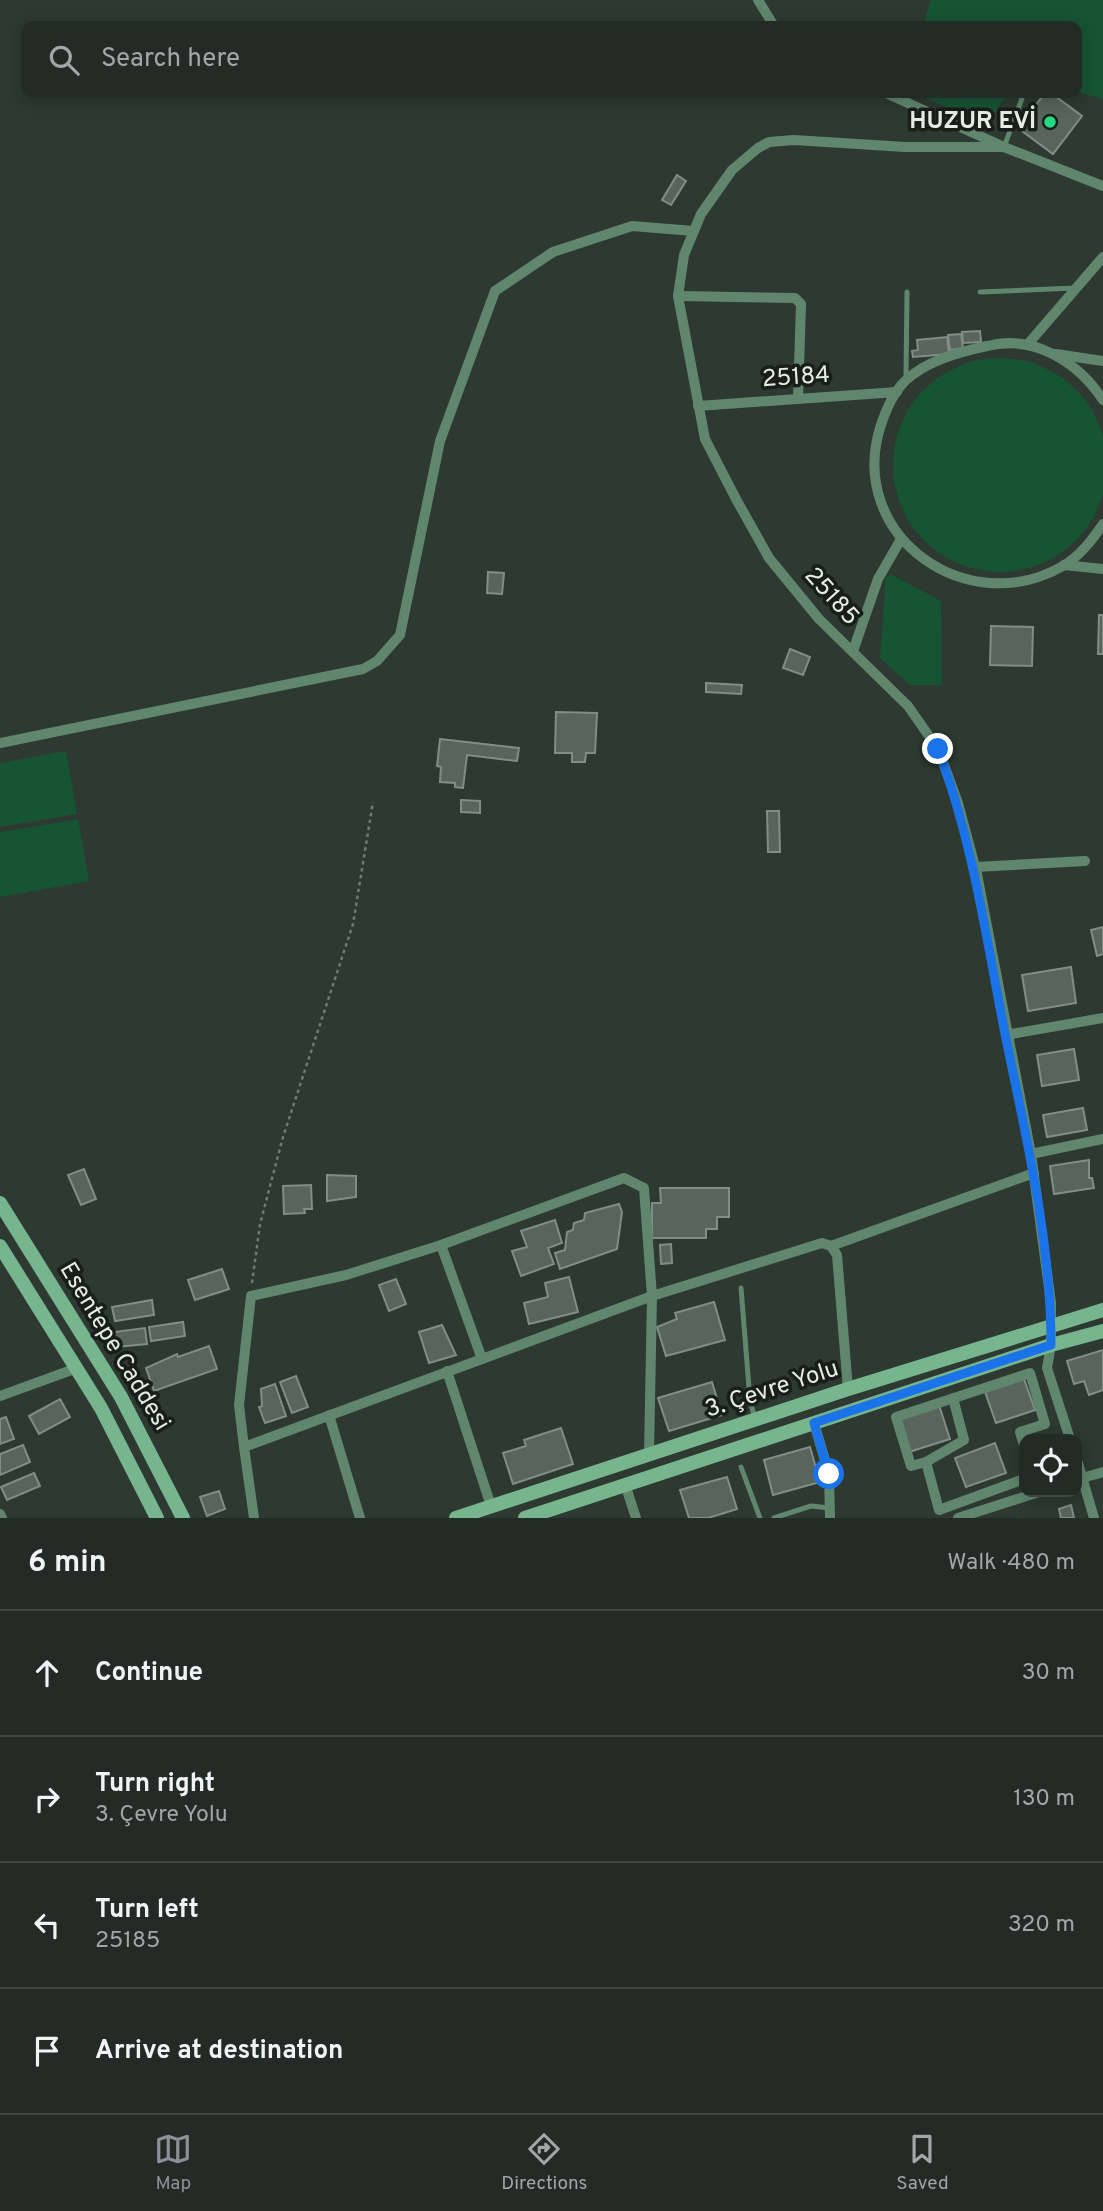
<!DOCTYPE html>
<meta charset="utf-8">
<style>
body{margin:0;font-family:Overpass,sans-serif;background:#2a332d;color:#f1f3f6}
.controls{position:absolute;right:21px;bottom:21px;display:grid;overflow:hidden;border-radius:14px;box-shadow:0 4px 18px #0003}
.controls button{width:63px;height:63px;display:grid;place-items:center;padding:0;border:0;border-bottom:2px solid #3f4742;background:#222b25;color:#f1f3f6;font:35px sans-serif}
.stop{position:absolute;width:21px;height:21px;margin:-16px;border:5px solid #1a73e8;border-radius:50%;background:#fff}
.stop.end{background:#1a73e8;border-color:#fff;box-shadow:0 2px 7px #0008}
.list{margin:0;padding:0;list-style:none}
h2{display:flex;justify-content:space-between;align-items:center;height:91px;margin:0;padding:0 28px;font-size:30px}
h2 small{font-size:23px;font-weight:400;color:#a2a7a7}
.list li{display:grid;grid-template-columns:46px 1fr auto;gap:21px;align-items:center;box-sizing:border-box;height:126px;padding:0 28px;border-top:2px solid #3f4742}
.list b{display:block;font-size:26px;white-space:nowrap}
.list p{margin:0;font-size:23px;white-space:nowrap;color:#a2a7a7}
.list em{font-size:23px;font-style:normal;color:#a2a7a7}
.icon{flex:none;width:38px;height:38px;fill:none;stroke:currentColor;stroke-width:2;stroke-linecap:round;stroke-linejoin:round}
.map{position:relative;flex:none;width:1103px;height:1518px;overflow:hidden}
.search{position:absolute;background:#222b25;box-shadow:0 4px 18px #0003;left:21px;right:21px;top:21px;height:77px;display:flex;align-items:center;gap:18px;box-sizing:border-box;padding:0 24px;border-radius:14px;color:#a2a7a7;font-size:26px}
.sheet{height:595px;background:#222b25}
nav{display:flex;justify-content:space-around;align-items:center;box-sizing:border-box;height:98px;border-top:2px solid #3f4742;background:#222b25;font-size:19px;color:#a2a7a7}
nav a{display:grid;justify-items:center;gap:4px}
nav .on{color:#8c9099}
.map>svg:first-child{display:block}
</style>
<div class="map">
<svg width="1103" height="1518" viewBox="0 0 1103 1518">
<rect width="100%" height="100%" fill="#2d3931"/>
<!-- green -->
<g fill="#175434">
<polygon points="931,0 1103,0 1103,99 1077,92 1077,26 922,26"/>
<polygon points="921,93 1008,93 987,125 921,96"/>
<circle cx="1000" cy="465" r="107"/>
<polygon points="892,575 941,601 942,685 910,685 880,658 886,577"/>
<polygon points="66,751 77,814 0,827 0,763"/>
<polygon points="78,819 89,881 0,897 0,832"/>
</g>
<!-- building -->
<g fill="#58645c" stroke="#818e85" stroke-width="2">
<polygon points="1045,93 1051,93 1082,116 1053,154 1018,128"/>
<polygon points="677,175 686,181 671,205 662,200"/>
<polygon points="980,331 981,342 963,343 962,332"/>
<polygon points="961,334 963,348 950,350 948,335"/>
<polygon points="947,337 949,354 913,357 912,351 918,350 917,340"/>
<polygon points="488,572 504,573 502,594 487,593"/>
<polygon points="1099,615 1103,615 1103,654 1098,654"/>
<polygon points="991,626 1033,627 1032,666 990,665"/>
<polygon points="790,649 810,657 803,675 783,668"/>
<polygon points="706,683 742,685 741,694 706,692"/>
<polygon points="556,712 597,713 595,753 586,753 585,762 572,762 572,753 555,753"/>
<polygon points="440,739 519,748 517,761 467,755 463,788 455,787 455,783 440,782 441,767 437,766"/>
<polygon points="461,800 480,801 480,813 461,812"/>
<polygon points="767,811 779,811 780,852 768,852"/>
<polygon points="1103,927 1103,954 1097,956 1091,930"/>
<polygon points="1071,967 1076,1003 1028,1011 1022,975"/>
<polygon points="1074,1049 1079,1080 1042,1086 1037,1055"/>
<polygon points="1083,1108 1087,1130 1047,1137 1043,1115"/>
<polygon points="1089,1160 1089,1178 1092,1178 1094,1188 1054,1194 1050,1166"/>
<polygon points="84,1169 96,1199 81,1205 68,1175"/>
<polygon points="327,1175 356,1176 356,1197 327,1201"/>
<polygon points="311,1185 312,1209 304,1209 305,1213 284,1214 283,1186"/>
<polygon points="660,1188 729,1188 729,1217 717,1217 717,1229 706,1229 706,1238 652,1238 652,1203 661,1203"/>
<polygon points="619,1204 622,1212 617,1249 560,1269 555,1253 565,1250 567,1232 573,1230 574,1223 584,1220 585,1213"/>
<polygon points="555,1220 562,1243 548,1248 554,1264 521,1276 512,1251 527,1247 521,1231"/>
<polygon points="671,1244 672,1263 661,1264 660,1245"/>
<polygon points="222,1269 229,1289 195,1300 188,1280"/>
<polygon points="569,1277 578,1312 529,1324 524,1303 548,1297 545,1283"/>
<polygon points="396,1279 406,1304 389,1311 379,1285"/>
<polygon points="152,1300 154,1315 115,1321 112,1307"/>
<polygon points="714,1302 725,1340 666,1356 657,1327 677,1319 675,1313"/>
<polygon points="183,1322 185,1336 151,1341 149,1327"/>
<polygon points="442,1325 456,1355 429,1363 419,1332"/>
<polygon points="145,1328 147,1344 116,1347 114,1332"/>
<polygon points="209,1346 217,1369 154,1391 146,1368 177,1354 178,1357"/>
<polygon points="1103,1350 1103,1390 1089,1395 1084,1381 1074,1384 1067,1361"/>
<polygon points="296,1376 308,1407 292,1413 280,1382"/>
<polygon points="1024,1379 1035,1410 996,1423 985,1392"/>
<polygon points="712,1382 722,1415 669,1431 658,1398"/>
<polygon points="275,1384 286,1416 265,1423 259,1407 262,1406 261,1389"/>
<polygon points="60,1399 70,1417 39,1434 29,1416"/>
<polygon points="939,1405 950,1439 909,1452 898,1418"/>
<polygon points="6,1417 14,1439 0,1444 0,1419"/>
<polygon points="561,1428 573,1464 513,1484 503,1453 526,1446 524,1440"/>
<polygon points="995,1443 1006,1473 966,1487 955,1458"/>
<polygon points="23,1445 30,1462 0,1475 0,1454"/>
<polygon points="810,1447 820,1482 773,1495 764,1460"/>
<polygon points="34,1473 40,1486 7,1500 1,1487"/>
<polygon points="727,1477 737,1509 708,1518 689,1518 680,1490"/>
<polygon points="219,1491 225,1509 207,1516 200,1497"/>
<polygon points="1071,1505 1074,1518 1061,1518 1059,1509"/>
</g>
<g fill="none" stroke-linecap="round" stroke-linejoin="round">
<!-- path -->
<polyline stroke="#717b74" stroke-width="2.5" stroke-dasharray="3.5 3.5" stroke-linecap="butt" points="252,1283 260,1224 283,1137 353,924 373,802"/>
<!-- service -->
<g stroke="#60876e" stroke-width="5">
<polyline points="1004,147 1024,93"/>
<polyline points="980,292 1075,288"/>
<polyline points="906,377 907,292"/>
<polyline points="741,1288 750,1400 755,1419"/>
<polyline points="741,1467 760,1518"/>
<polyline points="774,1518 811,1506 830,1508"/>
</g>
<!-- minor -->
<g stroke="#60876e" stroke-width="10">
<polyline points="758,0 774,26"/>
<polyline points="886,93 1004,147 1103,186"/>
<polyline points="1004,147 905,147 794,140 769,142 758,148 732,170 701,214 684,255 678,296 705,439 736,499 769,558 819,619 908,706 938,749 958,803 977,874 1031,1154 1051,1303 1051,1345 1047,1368 1070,1439"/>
<polyline points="678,296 795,298 801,304 798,399"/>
<polyline points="1028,344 1103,257"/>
<polyline points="1056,354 1103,361"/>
<path d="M 1103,400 C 1078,362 1034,334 987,346 C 959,352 926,361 905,381 C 893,393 885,412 880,428 C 847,537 968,621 1063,566 C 1080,556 1092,540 1103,524"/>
<polyline points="698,406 897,392"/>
<polyline points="1064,565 1103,569"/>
<polyline points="853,651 878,579 901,539"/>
<polyline points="0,743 363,669 377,661 400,635 440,441 495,291 553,252 632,226 694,231"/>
<polyline points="975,867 1085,861"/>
<polyline points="1006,1035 1103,1018"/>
<polyline points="1031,1154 1103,1139"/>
<polyline points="441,1245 624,1178 644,1188 652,1296 649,1454"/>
<polyline points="831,1246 1034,1173"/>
<polyline points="447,1371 491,1506"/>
<polyline points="0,1396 77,1368"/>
<polyline points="953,1398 964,1440 926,1462 911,1466 896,1417 1030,1373 1045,1424 1020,1432 1024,1445"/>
<polyline points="329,1415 360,1518"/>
<polyline points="814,1423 829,1474 830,1518"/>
<polyline points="244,1447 239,1405 251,1296 346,1275 441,1245 482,1359"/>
<polyline points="1077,1460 1094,1518"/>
<polyline points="926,1462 939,1510 1024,1479"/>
<polyline points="1079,1479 1103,1472"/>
<polyline points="625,1484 636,1518"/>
<polyline points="0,1514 2,1518"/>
<polyline points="254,1518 244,1447 652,1296 822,1243 831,1246 837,1255 848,1389"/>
<polyline points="958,1518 1039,1492"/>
</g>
<!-- secondary -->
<g stroke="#76b58e" stroke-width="14">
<polyline points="0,1203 121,1397 183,1518"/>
<polyline points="0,1246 101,1408 157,1518"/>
<polyline points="456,1518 848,1389 1103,1310"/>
<polyline points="525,1518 1051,1345 1103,1331"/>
</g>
</g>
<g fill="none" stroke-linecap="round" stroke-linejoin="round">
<!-- route -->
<path stroke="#1a73e8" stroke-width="9" d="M 829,1474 L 814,1423 L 1051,1345 C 1051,1240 1026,1137 1005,1034 C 986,937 973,842 938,749"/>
</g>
<!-- markers -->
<circle fill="#26d886" stroke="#191e1b" stroke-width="2.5" cx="1050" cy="122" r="7"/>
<g text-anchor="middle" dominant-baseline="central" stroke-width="7" stroke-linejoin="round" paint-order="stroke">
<!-- poi labels -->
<g font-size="24" font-weight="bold" fill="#e6ede8" stroke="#191e1b" text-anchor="end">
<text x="1036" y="122">HUZUR EVİ</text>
</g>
<!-- street labels -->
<g font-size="24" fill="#e6ede8" stroke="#191e1b">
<text transform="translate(796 378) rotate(-4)">25184</text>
<text transform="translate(831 597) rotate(48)">25185</text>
<text transform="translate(114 1347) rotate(59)">Esentepe Caddesi</text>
<text transform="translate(772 1390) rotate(-18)">3. Çevre Yolu</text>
</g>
</g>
</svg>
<div class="controls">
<button><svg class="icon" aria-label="locate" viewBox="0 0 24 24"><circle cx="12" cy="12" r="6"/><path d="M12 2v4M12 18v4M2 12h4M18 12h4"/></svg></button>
</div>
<div class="stop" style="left:829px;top:1474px"></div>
<div class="stop end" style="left:938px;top:749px"></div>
<div class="search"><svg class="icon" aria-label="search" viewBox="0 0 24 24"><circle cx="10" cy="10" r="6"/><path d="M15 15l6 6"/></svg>Search here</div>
</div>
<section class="sheet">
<h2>6 min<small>Walk · 480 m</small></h2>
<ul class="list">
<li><svg class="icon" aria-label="ahead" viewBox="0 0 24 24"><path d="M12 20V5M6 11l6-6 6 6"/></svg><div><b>Continue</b></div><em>30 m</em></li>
<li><svg class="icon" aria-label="right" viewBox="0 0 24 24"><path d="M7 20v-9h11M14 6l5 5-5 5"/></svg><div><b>Turn right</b><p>3. Çevre Yolu</p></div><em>130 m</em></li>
<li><svg class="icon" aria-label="left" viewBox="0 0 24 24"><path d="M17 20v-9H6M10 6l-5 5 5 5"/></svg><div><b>Turn left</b><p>25185</p></div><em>320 m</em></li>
<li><svg class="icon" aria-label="arrive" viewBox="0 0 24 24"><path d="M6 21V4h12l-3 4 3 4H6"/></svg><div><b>Arrive at destination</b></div></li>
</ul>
</section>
<nav>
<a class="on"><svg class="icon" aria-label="map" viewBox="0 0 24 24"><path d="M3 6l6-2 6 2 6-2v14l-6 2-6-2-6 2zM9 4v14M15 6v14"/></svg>Map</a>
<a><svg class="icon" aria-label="directions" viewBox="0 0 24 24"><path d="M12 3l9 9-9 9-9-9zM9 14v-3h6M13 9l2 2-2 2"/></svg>Directions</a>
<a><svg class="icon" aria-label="saved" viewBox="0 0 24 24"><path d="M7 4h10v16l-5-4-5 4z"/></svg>Saved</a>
</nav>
